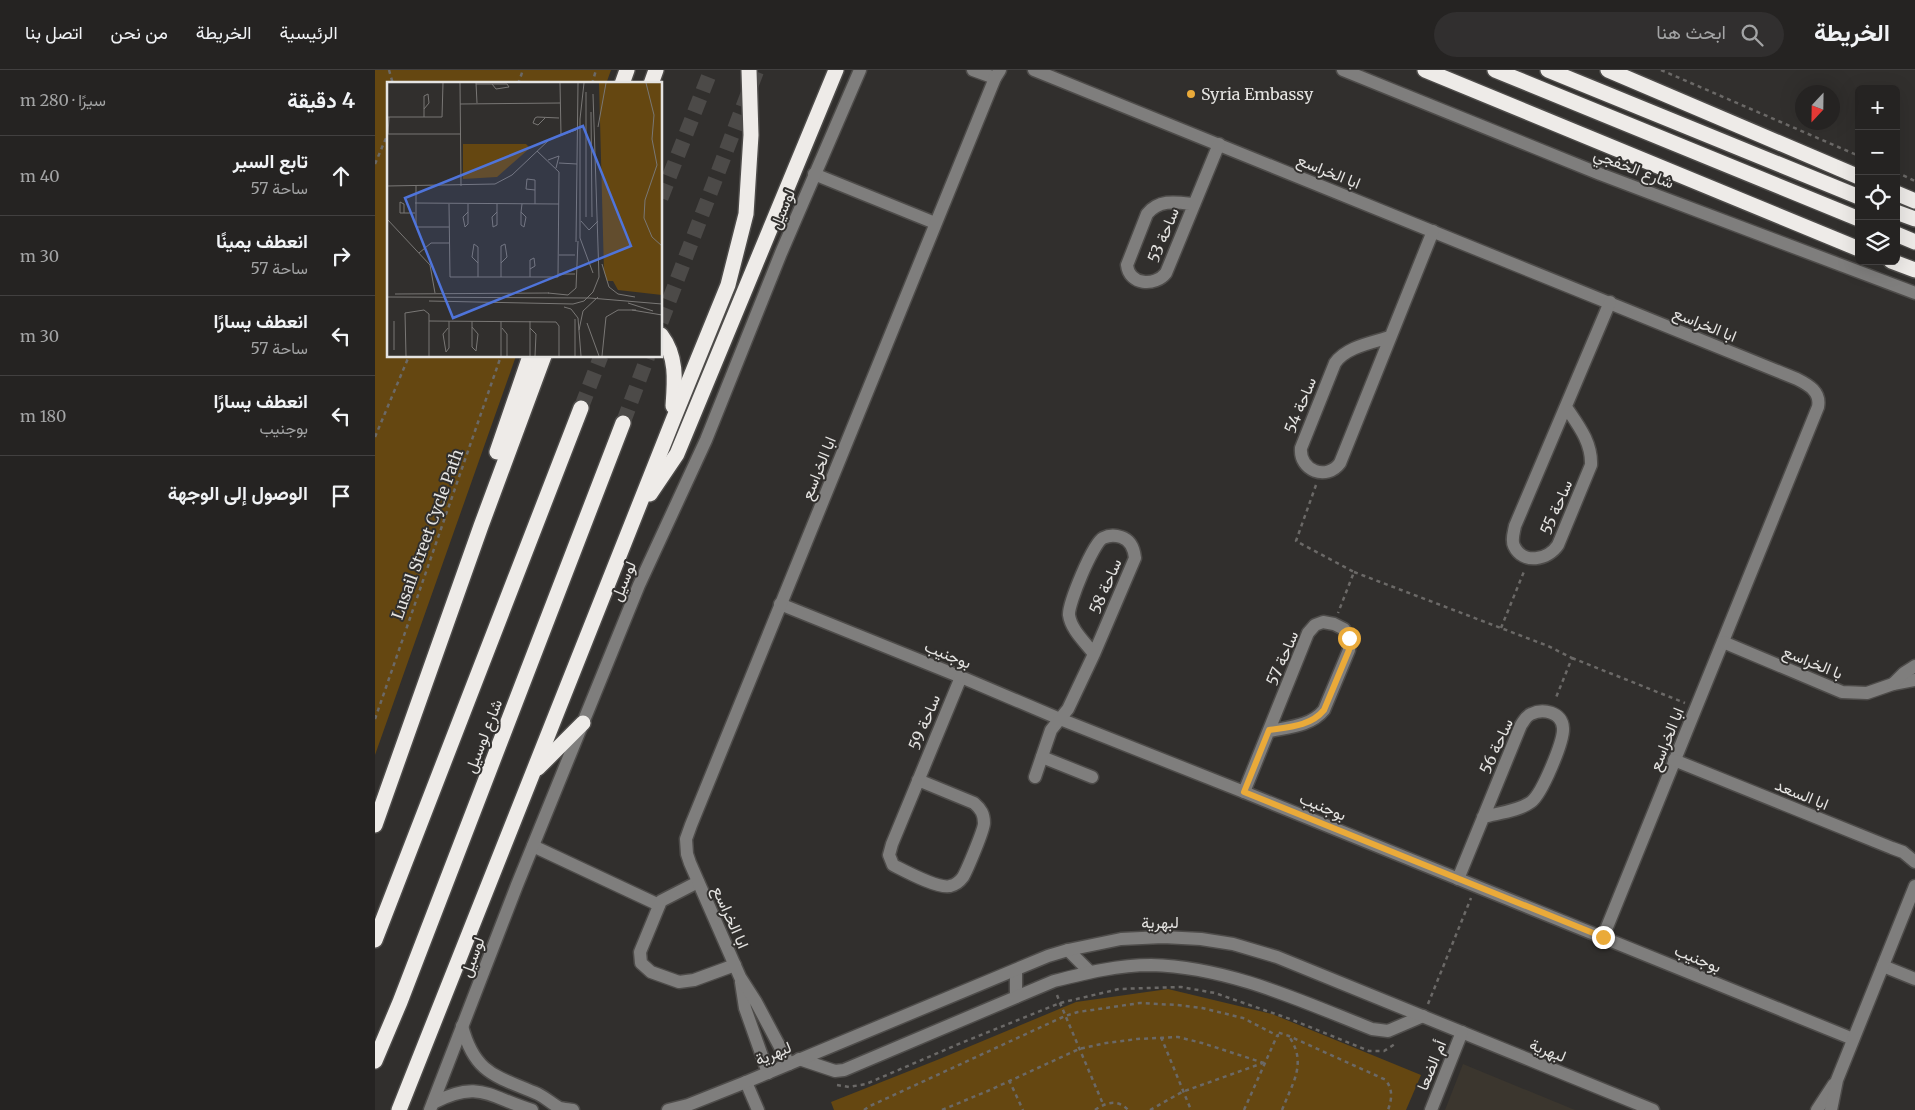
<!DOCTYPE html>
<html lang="ar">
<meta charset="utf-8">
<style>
body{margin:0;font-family:Merriweather,Vazirmatn,serif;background:#312f2f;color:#f1f3f6;direction:rtl}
.controls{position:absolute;right:15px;top:15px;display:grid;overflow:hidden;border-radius:8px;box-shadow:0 5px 20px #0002}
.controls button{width:45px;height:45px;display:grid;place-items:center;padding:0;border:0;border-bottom:1px solid #424040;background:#252322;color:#f1f3f6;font:25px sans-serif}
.compass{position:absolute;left:1420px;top:15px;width:45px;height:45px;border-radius:50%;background:#252322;box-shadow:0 5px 20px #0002;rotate:202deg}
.stop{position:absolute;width:15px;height:15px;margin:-11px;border:4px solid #eaaa39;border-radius:50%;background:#fff}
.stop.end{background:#eaaa39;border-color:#fff;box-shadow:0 1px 5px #0008}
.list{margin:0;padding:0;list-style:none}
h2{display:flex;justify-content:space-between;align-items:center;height:65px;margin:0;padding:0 20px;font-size:21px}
h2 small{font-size:16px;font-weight:400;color:#a3a4a5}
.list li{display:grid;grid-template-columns:32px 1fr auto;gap:15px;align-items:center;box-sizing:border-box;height:80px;padding:0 20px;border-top:1px solid #424040}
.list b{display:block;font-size:19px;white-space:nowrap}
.list p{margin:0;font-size:16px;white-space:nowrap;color:#a3a4a5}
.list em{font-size:16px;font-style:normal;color:#a3a4a5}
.icon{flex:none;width:28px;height:28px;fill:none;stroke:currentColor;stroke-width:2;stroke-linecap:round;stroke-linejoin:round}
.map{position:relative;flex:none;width:1540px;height:1040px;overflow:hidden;direction:ltr}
header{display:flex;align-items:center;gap:30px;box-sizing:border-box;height:70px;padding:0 25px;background:#252322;border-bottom:1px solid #424040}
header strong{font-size:24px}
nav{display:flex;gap:28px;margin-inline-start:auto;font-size:18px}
.search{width:350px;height:45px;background:#312f2f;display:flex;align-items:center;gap:12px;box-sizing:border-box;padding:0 18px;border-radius:28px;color:#a3a4a5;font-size:19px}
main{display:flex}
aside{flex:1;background:#252322}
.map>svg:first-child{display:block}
</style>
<header>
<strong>الخريطة</strong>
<div class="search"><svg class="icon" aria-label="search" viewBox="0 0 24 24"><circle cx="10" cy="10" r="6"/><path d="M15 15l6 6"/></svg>ابحث هنا</div>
<nav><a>الرئيسية</a><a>الخريطة</a><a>من نحن</a><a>اتصل بنا</a></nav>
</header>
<main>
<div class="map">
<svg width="1540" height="1040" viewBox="0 0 1540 1040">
<rect width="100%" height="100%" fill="#312f2d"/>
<!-- built -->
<polygon fill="#3b362e" points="1088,994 1200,1040 1070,1040"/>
<!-- green -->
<g fill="#654711">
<polygon points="0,0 236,0 231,14 14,14 14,286 141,286 0,685"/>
<polygon points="793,919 897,944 1046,1005 1031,1040 459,1040 456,1032 562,990 701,932"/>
</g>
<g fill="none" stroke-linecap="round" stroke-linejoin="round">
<!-- highway-tunnel -->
<g stroke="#4c4a48" stroke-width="15" stroke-dasharray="15 8" stroke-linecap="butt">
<polyline points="286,128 336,0"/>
<polyline points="286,252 382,0"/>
<polyline points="206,338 226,286"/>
<polyline points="248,353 273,286"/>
</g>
<!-- minor casing -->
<g stroke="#4e4c4a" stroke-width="15">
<g id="minor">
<polyline points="598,0 620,8"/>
<path d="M 659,0 L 1422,309 C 1434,315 1446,322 1443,337 L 1228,867"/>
<polyline points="968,0 1225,104 1540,223"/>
<polyline points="439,104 560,153"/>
<path d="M 818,134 C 801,132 784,129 772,144 L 752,195 C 754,215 780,217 791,203 L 844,74"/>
<path d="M 1015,267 C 996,273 971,277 960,293 L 926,378 C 924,401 952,411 965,393 L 1058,161"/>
<path d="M 1191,337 C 1203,355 1217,372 1216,395 L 1183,475 C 1173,490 1148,495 1139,476 C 1136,470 1139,462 1140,456 L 1235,232"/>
<polyline points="405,534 586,607 685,649 869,722 1478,969"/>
<polyline points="1348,572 1467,622 1492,623 1518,614 1540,610"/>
<polyline points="1518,614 1529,603 1540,596"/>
<polyline points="667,687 717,707"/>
<polyline points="1299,690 1517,778 1528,782 1540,792"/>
<path d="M 660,707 L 676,660 L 693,639 L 719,584 L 760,488 C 759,479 756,470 746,467 C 740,465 734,465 728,468 C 718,473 693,534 694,545 C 696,560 711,573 719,584"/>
<path d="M 543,710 L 599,733 C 606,739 609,744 609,753 C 609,760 592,800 588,807 C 585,811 580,815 575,816 C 563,819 530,801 518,795 L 514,785 L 517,774 L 586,607"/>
<path d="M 869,722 L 933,563 L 940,555 L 948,552 L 959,554 L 969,559 L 974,568 L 974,580 L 949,640 C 936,656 914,657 895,661"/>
<polyline points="158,776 284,835"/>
<path d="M 1083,809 L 1146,655 C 1149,651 1151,646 1156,644 C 1168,638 1187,642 1188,658 C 1189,671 1167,724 1156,732 C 1144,741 1123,743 1108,747"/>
<polyline points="323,812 286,831 265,882 266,893 276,902 304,912 319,910 360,895"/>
<polyline points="693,880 715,902"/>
<polyline points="1508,896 1540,909"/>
<polyline points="641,900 641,927"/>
<polyline points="366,912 370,938 393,1003"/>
<path d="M 87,956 C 100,1005 122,1006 163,1024 C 171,1028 176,1033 183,1037 C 187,1039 193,1039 198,1040"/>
<path d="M 424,989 L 460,1001 L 469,1000 L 679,911 C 711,903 743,895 776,895 C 854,897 926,931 997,959 L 1013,961 L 1048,946"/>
<polyline points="414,994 381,932 365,907 315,793 312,784 311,769 316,755 620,8 625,0"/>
<polyline points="371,1012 383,1040"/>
<path d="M 58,1033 C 104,1009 114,1027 157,1040"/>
<polyline points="55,1040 142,815 264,515 331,370 406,183 485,0"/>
<polyline points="293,1040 313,1035 371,1012 673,886 693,880 746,869 788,867 826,869 858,874 902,887 1278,1040"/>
<polyline points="1056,1040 1087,962"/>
<polyline points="1442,1040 1459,1014"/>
<polyline points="1456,1040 1462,1010 1540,816"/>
</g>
</g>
<!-- highway casing -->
<g stroke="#4e4c4a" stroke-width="18">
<g id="highway">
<polyline points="1050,0 1484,179"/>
<polyline points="1120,0 1484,149"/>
<polyline points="1173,0 1484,127"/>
<polyline points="1233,0 1484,107"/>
<polyline points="247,14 252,0"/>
<polyline points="276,14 281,0"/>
<polyline points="1521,123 1540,131"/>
<polyline points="1521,142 1540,149"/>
<polyline points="1521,164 1540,172"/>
<polyline points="1516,191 1540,200"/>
<path d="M 286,265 C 302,286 300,310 298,336"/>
<polyline points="122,382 155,286"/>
<polyline points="275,424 302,384 461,0"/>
<polyline points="163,698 208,653"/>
<polyline points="0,755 106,456 169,286"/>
<polyline points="0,870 206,338"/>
<polyline points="0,991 25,932 248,353"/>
<polyline points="24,1040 298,350 353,215 371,144 376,65 374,0"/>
</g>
</g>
<!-- path -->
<g stroke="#6b6967" stroke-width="2.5" stroke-dasharray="4 4" stroke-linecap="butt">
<polyline points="14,0 18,14"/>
<polyline points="1286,0 1484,86"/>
<polyline points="143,14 148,0"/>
<polyline points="217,14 221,0"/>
<polyline points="0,94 14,61"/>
<polyline points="1521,102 1540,111"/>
<polyline points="0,367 34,286"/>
<polyline points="941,415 921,471 979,502 963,543"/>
<polyline points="979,502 1173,576 1197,588 1180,630"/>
<polyline points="1126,558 1150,499"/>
<polyline points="1197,588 1310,633"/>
<polyline points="0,649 126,286"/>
<polyline points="682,925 685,933 728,1034"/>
<polyline points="1053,934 1096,828"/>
<polyline points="786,967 816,1040"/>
<polyline points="634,1010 648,1040"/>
<polyline points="462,1015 474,1017 491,1014 586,973 685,933 744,919 806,917 840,923 915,949 994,981 1009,981 1020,974"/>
<path d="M 489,1040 L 495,1036 L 690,946 L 703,942 L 765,933 L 802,935 L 827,938 L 868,948 L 903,966 L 902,962 L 914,966 L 1011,1010 C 1018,1021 1017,1028 1013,1040"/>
<polyline points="567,1040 615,1020 704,979 731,973 762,969 803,967 827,973 889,993"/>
<path d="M 720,1040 C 731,1032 743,1029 753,1040"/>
<polyline points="775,1040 807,1022 888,993"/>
<polyline points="869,1040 902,966"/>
<path d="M 907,1040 C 917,1014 932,994 915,968"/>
</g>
<!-- minor -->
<use href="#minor" stroke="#7f7e7d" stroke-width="12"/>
<!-- highway -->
<use href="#highway" stroke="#eeebe8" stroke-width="15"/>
</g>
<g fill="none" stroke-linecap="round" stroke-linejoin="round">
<!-- route -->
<path stroke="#eaaa39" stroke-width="6" d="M 974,568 L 974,580 L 949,640 C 936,656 914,657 894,660 L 869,722 L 1228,867"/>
</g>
<!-- markers -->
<circle fill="#eaaa39" stroke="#312f2d" stroke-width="2" cx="816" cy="24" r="5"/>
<g text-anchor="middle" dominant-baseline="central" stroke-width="4" stroke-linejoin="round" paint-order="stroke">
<!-- poi labels -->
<g font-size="16" fill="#e5e4e2" stroke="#312f2d" text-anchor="start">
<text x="826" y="24">Syria Embassy</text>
</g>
<!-- street labels -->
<g font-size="16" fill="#e5e4e2" stroke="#312f2d">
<text transform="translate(1259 98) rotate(21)">شارع الخفجي</text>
<text transform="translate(954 101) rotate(22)">ابا الخراسع</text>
<text transform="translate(407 139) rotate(-67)">لوسيل</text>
<text transform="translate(788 165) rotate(-68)">ساحة 53</text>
<text transform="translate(1330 254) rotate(22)">ابا الخراسع</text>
<text transform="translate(925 335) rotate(-68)">ساحة 54</text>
<text transform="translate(443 398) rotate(-68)">ابا الخراسع</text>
<text transform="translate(1181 437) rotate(-67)">ساحة 55</text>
<text transform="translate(52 464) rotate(-70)">Lusail Street Cycle Path</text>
<text transform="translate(248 511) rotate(-67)">لوسيل</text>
<text transform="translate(730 516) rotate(-67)">ساحة 58</text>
<text transform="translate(573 584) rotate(22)">بوجنيب</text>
<text transform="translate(907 588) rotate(-67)">ساحة 57</text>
<text transform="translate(1438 592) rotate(22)">با الخراسع</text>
<text transform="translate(549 652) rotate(-68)">ساحة 59</text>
<text transform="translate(108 666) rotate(-69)">شارع لوسيل</text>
<text transform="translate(1291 669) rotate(-68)">ابا الخراسع</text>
<text transform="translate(1121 676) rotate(-66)">ساحة 56</text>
<text transform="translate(1427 724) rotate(22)">ابا السعد</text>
<text transform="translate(948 736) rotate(22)">بوجنيب</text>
<text transform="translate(356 847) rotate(66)">ابا الخراسع</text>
<text x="785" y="852">لبهرية</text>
<text transform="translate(97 887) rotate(-69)">لوسيل</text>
<text transform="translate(1323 888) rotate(22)">بوجنيب</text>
<text transform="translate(1173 980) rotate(22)">لبهرية</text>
<text transform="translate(398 983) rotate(-23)">لبهرية</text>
<text transform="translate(1056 995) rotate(-68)">أم الضعا</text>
</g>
</g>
<!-- overview -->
<g transform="translate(12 12)">
<rect width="275" height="275" fill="#312f2d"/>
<path d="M 212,1 L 275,1 L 275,213 L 231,208 L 226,199 L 220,199 L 217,190 ZM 76,62 L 139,62 L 143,66 L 110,95 L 76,97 Z" fill="#654711"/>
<path fill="none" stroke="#797775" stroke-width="1" d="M 73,1 L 74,104M 89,1 L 90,21M 173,1 L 174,53M 197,1 L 193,37 L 193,156 L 206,191M 259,1 L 267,33 L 265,57 L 270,83 L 258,118 L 257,136 L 265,155 L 275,164M 89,2 L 120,2 L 122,5 L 109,7 L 105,2M 199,10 L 199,135M 73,22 L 173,21M 204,30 L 205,135M 0,35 L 55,35 L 56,1M 37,35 L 37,14 L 41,12 L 42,21 L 37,27M 158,36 L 151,43 L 146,41 L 148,36 L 150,35 L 172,36M 211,45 L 219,1M 0,52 L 73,52M 1,52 L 2,35M 161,78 L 172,74 L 169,86M 172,81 L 190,82M 0,104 L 108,102 L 125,93 L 163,57 L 189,48M 29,104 L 29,145 L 62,145M 28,121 L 172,122M 62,122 L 63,195 L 171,195 L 172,90 L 150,69M 81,122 L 81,142 L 78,145 L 76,135 L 81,130M 148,122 L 148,98 L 140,97 L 139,107 L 148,108M 110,130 L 105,135 L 106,145 L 110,143 L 110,122M 134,130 L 139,135 L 137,145 L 134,143 L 134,130 L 135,122M 17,131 L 17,122 L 13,120 L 13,131 L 28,131M 0,137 L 43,183 L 48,211M 194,139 L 202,148 L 211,139M 189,160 L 191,1M 32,171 L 44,161 L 62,161M 172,173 L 188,173M 215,182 L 222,205 L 231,212 L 248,215M 172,192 L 188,192M 91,195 L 91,165 L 87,162 L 85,175 L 91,181M 114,195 L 114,164 L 118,162 L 120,175 L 114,181M 143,195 L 143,178 L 147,176 L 148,184 L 143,187M 161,211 L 181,213 L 189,206 L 191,159M 8,212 L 162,211M 0,215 L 203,216 L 275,222M 42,219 L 186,222 L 197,219 L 206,210 L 212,195 L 206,12M 241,221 L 266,229M 177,225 L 184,227 L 191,236 L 194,274M 245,228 L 275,233M 42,239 L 169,240 L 172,244 L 172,274M 200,241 L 212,274M 85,245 L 91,252 L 89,269 L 85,265 L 85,239M 115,246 L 120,252 L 120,274M 143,246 L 149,252 L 148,274M 192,248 L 196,229 L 211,215M 7,268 L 7,239M 59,270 L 62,266 L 62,239M 59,270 L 56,252 L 61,246M 19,274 L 18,231 L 37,228 L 42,232 L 42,274M 114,274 L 114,239M 143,274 L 143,239M 188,274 L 188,237M 215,274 L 219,235 L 231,228 L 249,228"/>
<path fill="#4f74da" fill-opacity="0.15" stroke="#4f74da" stroke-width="2.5" d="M 196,44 L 244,164 L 66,236 L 18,116 Z"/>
<rect width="275" height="275" fill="none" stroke="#e5e4e2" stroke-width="2.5"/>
</g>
</svg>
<div class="controls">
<button>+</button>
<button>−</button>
<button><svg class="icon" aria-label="locate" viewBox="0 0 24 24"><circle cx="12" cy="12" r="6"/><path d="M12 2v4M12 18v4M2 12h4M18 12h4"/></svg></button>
<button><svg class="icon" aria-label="layers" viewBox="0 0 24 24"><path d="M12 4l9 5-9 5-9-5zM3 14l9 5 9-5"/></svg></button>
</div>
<svg class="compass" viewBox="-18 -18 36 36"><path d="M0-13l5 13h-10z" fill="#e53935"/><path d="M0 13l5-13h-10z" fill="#a3a4a5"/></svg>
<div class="stop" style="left:974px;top:568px"></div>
<div class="stop end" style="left:1228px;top:867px"></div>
</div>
<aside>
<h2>4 دقيقة<small>سيرًا · 280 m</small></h2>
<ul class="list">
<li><svg class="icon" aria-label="ahead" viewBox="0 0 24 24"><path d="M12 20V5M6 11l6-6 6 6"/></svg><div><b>تابع السير</b><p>ساحة 57</p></div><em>40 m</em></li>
<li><svg class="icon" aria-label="right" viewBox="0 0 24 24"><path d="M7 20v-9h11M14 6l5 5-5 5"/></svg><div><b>انعطف يمينًا</b><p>ساحة 57</p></div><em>30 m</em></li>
<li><svg class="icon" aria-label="left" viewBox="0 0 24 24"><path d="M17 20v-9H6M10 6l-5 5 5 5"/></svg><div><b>انعطف يسارًا</b><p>ساحة 57</p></div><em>30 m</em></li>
<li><svg class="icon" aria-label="left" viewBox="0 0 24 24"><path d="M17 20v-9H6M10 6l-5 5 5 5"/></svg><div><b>انعطف يسارًا</b><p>بوجنيب</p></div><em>180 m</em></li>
<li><svg class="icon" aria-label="arrive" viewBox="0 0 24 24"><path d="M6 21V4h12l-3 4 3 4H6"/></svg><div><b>الوصول إلى الوجهة</b></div></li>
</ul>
</aside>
</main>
